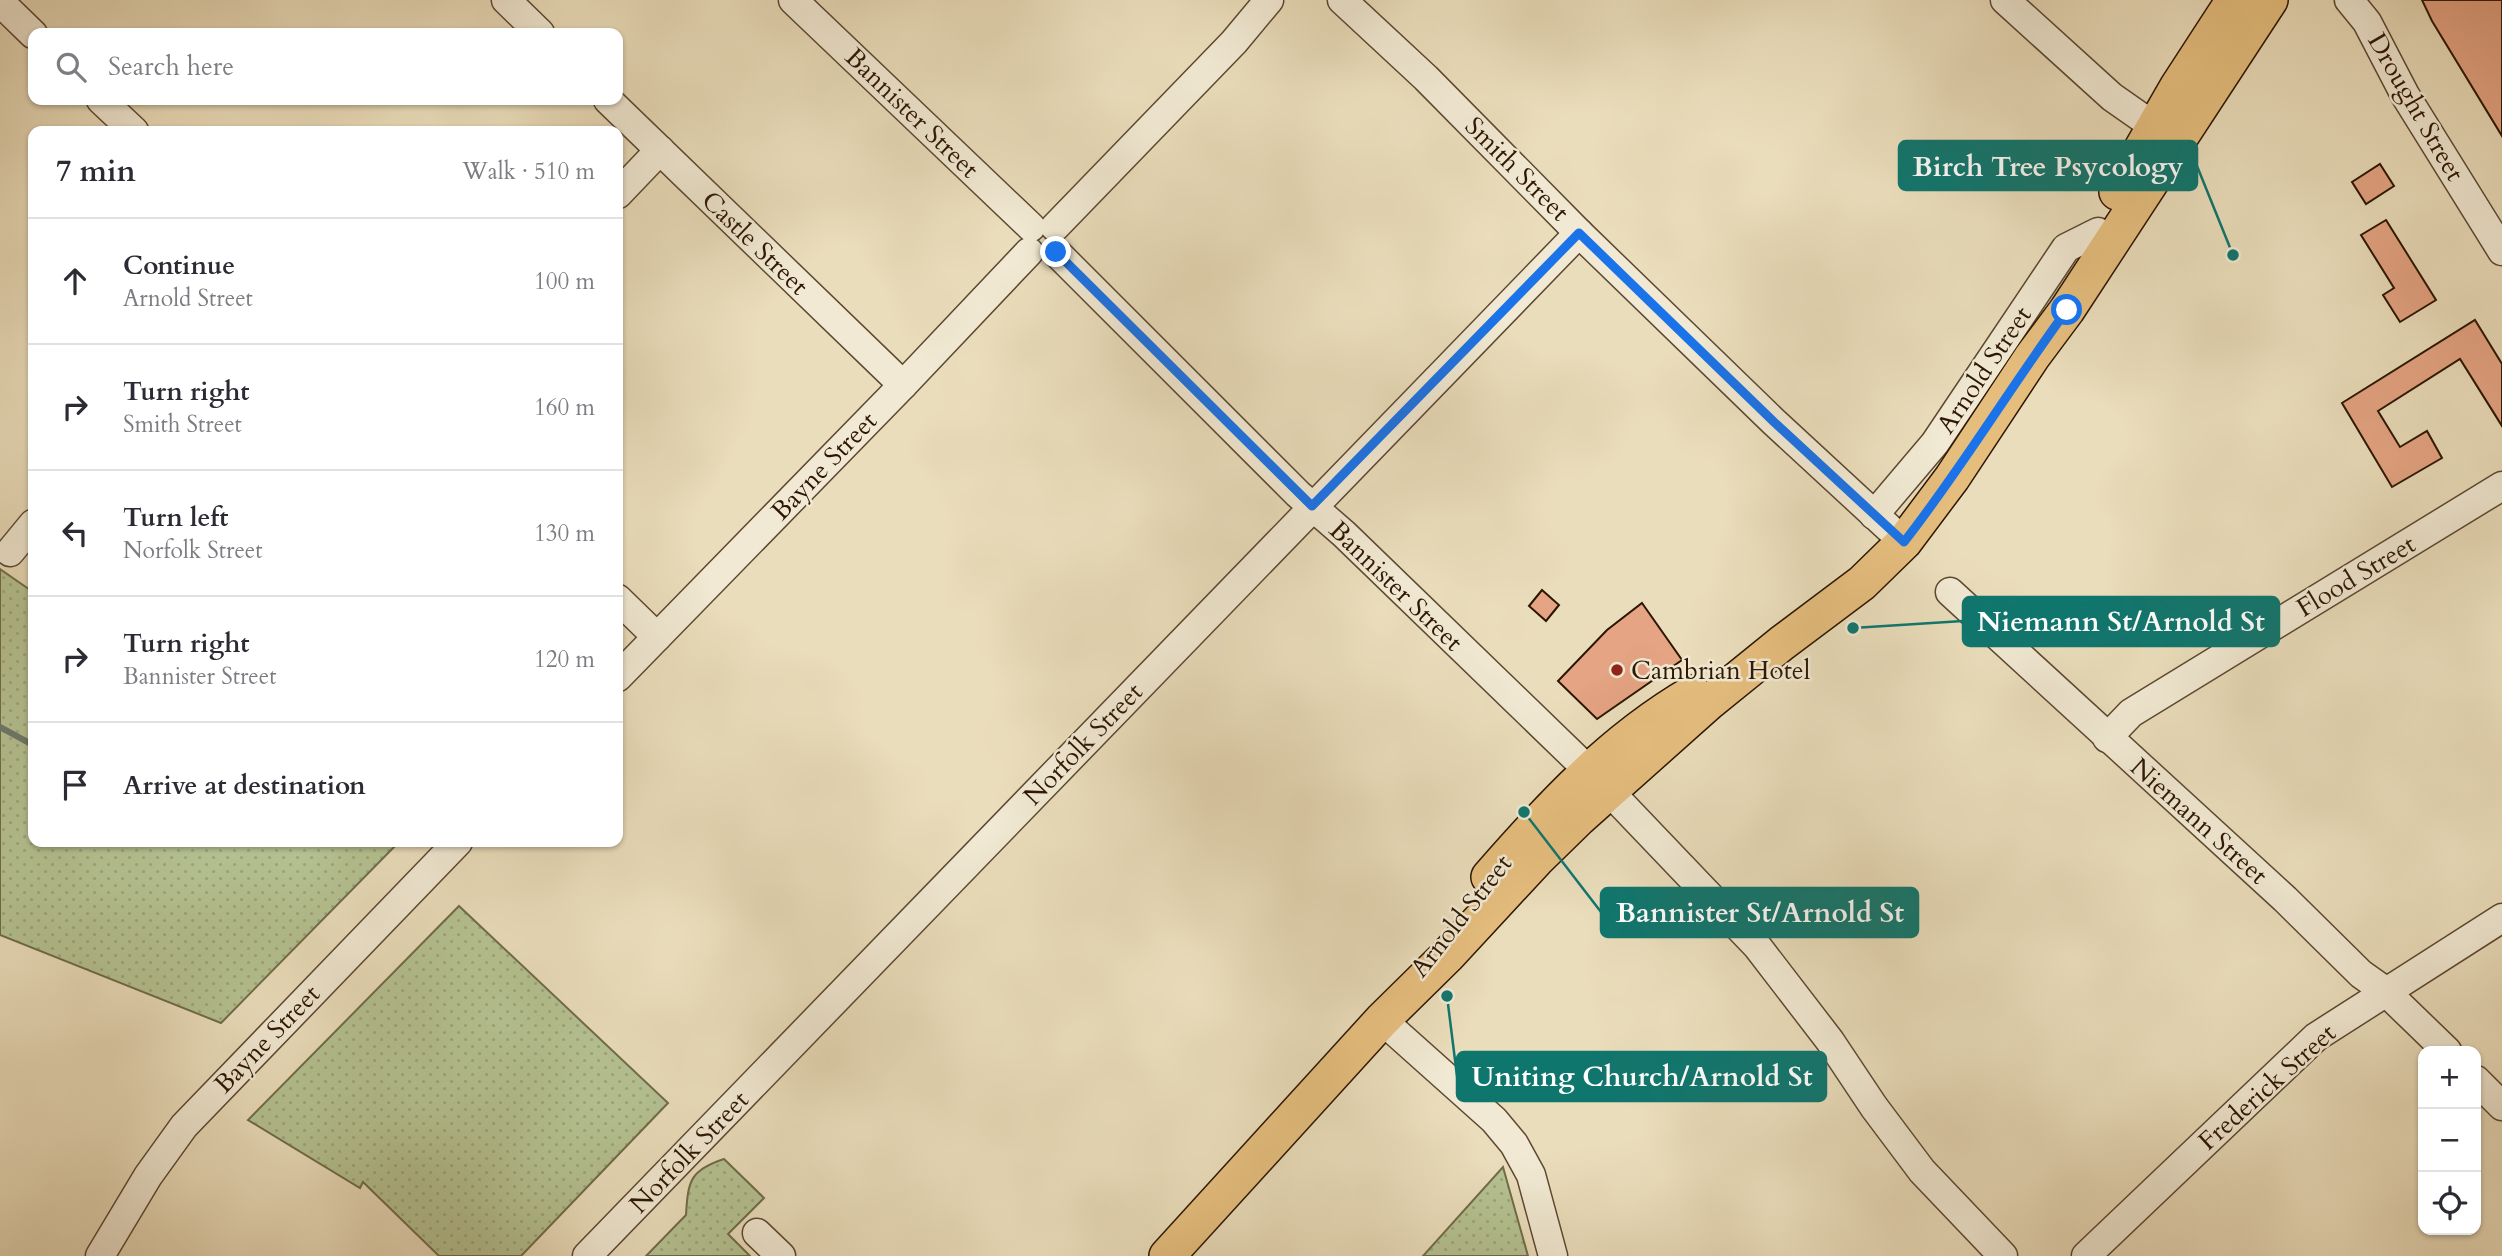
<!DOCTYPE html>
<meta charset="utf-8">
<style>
body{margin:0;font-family:Cardo,serif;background:#f2f2f3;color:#2b2b33}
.controls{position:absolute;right:21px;bottom:21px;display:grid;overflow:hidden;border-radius:14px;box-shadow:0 2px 5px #0004}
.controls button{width:63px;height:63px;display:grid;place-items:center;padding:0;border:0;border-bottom:2px solid #e1e1e2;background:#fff;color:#2b2b33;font:35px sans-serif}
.stop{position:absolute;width:21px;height:21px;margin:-16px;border:5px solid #1a73e8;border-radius:50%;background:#fff}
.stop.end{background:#1a73e8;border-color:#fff;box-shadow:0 2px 7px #0008}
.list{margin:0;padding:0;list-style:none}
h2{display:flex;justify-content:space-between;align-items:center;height:91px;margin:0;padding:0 28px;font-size:30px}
h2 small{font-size:23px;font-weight:400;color:#7c7c81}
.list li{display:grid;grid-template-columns:46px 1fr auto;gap:21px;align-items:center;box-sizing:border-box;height:126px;padding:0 28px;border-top:2px solid #e1e1e2}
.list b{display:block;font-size:26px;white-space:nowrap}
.list p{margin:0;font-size:23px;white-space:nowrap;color:#7c7c81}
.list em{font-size:23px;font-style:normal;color:#7c7c81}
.icon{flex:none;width:38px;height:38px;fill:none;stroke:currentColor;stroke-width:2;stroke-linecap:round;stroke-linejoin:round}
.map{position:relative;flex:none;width:2502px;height:1256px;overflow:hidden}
.search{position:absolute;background:#fff;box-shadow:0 2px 5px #0004;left:28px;top:28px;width:595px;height:77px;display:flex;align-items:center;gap:18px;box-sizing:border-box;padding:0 24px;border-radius:14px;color:#7c7c81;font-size:26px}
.panel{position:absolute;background:#fff;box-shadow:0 2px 5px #0004;left:28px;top:126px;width:595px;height:721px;border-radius:14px}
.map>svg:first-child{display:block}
</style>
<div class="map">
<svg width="2502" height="1256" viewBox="0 0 2502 1256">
<defs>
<pattern id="grass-dots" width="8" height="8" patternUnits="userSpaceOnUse" patternTransform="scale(1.75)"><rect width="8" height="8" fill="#b5c292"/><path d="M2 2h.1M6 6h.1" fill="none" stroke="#9ca67c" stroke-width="1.8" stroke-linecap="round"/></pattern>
</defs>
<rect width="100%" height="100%" fill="#eaddbb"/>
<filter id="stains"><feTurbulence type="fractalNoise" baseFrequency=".00286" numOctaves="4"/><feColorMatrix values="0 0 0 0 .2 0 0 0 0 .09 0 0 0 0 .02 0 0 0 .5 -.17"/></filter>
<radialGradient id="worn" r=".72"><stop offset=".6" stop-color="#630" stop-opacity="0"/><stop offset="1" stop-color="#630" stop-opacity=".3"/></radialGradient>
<!-- grass -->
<g fill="url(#grass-dots)" stroke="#706c4a" stroke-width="2">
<polygon points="0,569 33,592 33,842 399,842 221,1023 0,935"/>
<polygon points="459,906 668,1103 521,1256 439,1256 363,1182 360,1188 248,1120"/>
<path d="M 724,1159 L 764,1198 L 728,1234 L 750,1256 L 646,1256 L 686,1215 C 688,1181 690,1170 724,1159 Z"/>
<polygon points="1503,1167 1528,1256 1423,1256"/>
</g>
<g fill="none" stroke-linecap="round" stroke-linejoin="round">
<!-- stream -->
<polyline stroke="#6d796c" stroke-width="6" points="0,727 33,745"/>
</g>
<!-- building -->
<g fill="#e5a483" stroke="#2c1603" stroke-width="2">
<polygon points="2422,0 2502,0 2502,136 2432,21"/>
<polygon points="2380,164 2394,186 2366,204 2352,182"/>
<polygon points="2386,220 2436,300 2400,322 2383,295 2394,288 2361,235"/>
<polygon points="2475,320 2502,364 2502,426 2460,359 2378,411 2400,447 2427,431 2442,458 2392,487 2342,403"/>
<polygon points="1542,590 1559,605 1546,621 1529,606"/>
<polygon points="1642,603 1682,660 1597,719 1558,681 1607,630"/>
</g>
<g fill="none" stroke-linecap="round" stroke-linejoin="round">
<!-- minor casing -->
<g stroke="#5c4831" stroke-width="31">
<g id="minor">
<polyline points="506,0 540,33"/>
<polyline points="793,0 1031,227"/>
<polyline points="1342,0 1426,78 1579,233 1774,422 1904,542"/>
<polyline points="2005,0 2112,97 2172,139"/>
<polyline points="2349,0 2367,22 2405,95 2502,251"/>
<polyline points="0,2 33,34"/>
<polyline points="101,100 134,131"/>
<polyline points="608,100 903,385"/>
<polyline points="618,194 660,150"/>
<polyline points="1055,227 1234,42 1269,0"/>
<polyline points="1056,252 1298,494 1344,534 1588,770"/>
<polyline points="1874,515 1935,443 2066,248 2098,232"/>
<polyline points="10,552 33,524"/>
<polyline points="1950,592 2285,899 2361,974 2385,991 2447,1051"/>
<polyline points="618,599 657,637"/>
<polyline points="618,677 903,385 1029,252"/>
<polyline points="2107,738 2131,713 2502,486"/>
<polyline points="1609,791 1757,946 1830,1041 1874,1107 1922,1171 2003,1256"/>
<polyline points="1382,1020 1494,1120 1514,1144 1531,1175 1553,1256"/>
<polyline points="2476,1080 2502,1106"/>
<polyline points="757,1233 781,1256"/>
<polyline points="100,1256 148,1176 184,1126 458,842"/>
<polyline points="587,1256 1579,233"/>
<polyline points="2086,1256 2316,1037 2502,918"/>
</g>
</g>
<!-- major casing -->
<g stroke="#2c1603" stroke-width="38">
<g id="major">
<polyline points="2117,192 2178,86 2234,0"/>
<path d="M 1489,877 C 1550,807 1612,740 1693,693"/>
<polyline points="1167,1256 1382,1020 1447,956 1536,860 1579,818 1708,703 1782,643 1862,583 1904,542 1952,478 2032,357 2067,310 2270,0"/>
</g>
</g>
<!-- minor -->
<use href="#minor" stroke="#f1e9d3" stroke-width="28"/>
<!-- major -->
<use href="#major" stroke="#e5be7e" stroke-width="35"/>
</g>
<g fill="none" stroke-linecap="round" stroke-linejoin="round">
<!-- route -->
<path stroke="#1a73e8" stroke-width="9" d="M 1056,252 L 1312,506 L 1579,233 L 1774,422 L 1904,542 C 1962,468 2011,386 2067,310"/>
</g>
<!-- markers -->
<circle fill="#8f2418" stroke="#f1e9d3" stroke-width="2.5" cx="1617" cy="670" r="7"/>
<g text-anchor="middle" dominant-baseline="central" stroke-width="5" stroke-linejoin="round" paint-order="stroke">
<!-- street labels -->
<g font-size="26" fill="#2c1603" stroke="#f1e9d3">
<text transform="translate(2416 107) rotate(60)">Drought Street</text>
<text transform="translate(912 113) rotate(44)">Bannister Street</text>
<text transform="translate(1517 169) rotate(45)">Smith Street</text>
<text transform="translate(755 243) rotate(44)">Castle Street</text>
<text transform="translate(1984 370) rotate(-56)">Arnold Street</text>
<text transform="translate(824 466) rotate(-46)">Bayne Street</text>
<text transform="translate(2356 576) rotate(-31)">Flood Street</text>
<text transform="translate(1396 586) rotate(44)">Bannister Street</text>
<text transform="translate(1083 744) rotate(-46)">Norfolk Street</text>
<text transform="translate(2199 821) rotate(42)">Niemann Street</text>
<text transform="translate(1461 916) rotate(-52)">Arnold Street</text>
<text transform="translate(267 1039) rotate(-46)">Bayne Street</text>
<text transform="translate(2267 1087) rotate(-42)">Frederick Street</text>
<text transform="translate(689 1152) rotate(-46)">Norfolk Street</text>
</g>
<!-- poi labels -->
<g font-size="26" fill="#2c1603" stroke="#f1e9d3" text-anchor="start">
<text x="1631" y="670">Cambrian Hotel</text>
</g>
</g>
<!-- callouts -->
<path fill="none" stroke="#0f766e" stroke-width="2.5" d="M2233 255L2197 166M1853 628L1963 621M1524 812L1601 912M1447 996L1457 1076"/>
<g fill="#0f766e" stroke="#f1e9d3" stroke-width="2.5">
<circle cx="2233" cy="255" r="7"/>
<circle cx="1853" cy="628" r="7"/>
<circle cx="1524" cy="812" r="7"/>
<circle cx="1447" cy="996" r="7"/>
</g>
<g fill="#0f766e" stroke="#0f766e" stroke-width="2.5">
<rect x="1899" y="141" width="298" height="49" rx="7"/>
<rect x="1963" y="597" width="316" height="49" rx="7"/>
<rect x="1601" y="888" width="317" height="49" rx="7"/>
<rect x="1457" y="1052" width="369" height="49" rx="7"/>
</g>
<g font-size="28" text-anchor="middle" font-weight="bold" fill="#fff">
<text x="2048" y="176">Birch Tree Psycology</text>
<text x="2121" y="631">Niemann St/Arnold St</text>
<text x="1760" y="922">Bannister St/Arnold St</text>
<text x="1642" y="1086">Uniting Church/Arnold St</text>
</g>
<rect width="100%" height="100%" filter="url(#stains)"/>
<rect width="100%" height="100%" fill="url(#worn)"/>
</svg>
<div class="controls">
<button>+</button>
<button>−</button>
<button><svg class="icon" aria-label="locate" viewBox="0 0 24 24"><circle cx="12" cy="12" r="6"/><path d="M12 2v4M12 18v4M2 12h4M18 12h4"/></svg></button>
</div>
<div class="stop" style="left:2067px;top:310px"></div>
<div class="stop end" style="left:1056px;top:252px"></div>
<div class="search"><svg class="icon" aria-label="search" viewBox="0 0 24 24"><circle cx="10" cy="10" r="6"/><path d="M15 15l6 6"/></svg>Search here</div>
<section class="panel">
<h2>7 min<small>Walk · 510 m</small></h2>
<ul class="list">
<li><svg class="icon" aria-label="ahead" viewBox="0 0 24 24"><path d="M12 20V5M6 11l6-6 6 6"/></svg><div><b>Continue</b><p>Arnold Street</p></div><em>100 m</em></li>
<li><svg class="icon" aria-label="right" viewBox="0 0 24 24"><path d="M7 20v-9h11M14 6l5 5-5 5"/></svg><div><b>Turn right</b><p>Smith Street</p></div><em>160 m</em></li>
<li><svg class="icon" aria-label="left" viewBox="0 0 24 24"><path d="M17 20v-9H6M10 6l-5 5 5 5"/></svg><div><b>Turn left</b><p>Norfolk Street</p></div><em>130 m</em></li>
<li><svg class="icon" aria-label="right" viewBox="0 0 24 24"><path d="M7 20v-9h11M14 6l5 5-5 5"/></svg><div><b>Turn right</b><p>Bannister Street</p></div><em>120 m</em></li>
<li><svg class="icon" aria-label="arrive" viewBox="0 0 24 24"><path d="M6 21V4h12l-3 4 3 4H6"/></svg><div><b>Arrive at destination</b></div></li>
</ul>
</section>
</div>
